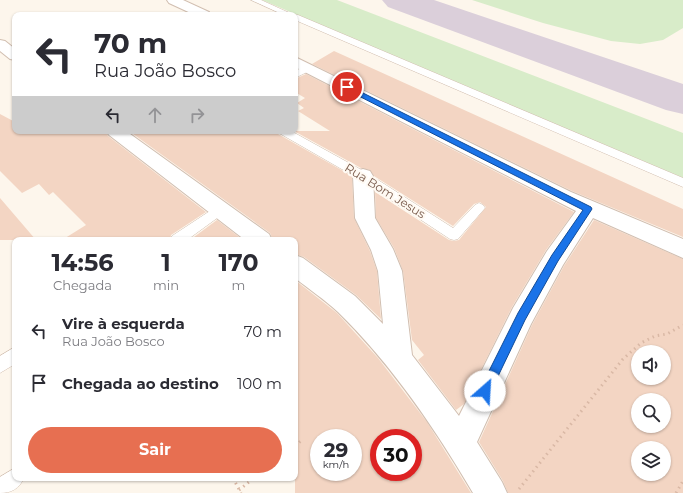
<!DOCTYPE html>
<html lang="pt">
<head>
<meta charset="utf-8">
<style>
	body { margin:0; font-family:Montserrat,sans-serif; background:#f7f7f7; color:#2b2b33; height:100vh; display:flex; flex-direction:column; font-size:15px; white-space:nowrap }
	* { box-sizing:border-box; margin:0 }
	p { font-size:13px; color:#7c7c81 }
	.icon { flex:none; width:22px; height:22px; fill:none; stroke:currentColor; stroke-width:2; stroke-linecap:round; stroke-linejoin:round }
	.map { position:relative; flex:1; overflow:hidden }
	.drawer { position:absolute; left:12px; top:237px; width:286px; height:244px; display:flex; flex-direction:column; background:#fff; border-radius:8px; box-shadow:0 1px 3px #0004 }
	.drawer>* { flex:none }
	.top-card { position:absolute; left:12px; top:12px; width:286px; height:122px; border-radius:8px; box-shadow:0 1px 3px #0004; background:#fff; color:#2b2b33; overflow:hidden }
	.fabs { position:absolute; left:631px; top:345px; display:grid; gap:8px }
	.fabs a { display:grid; place-items:center; width:40px; height:40px; border-radius:50%; background:#fff; box-shadow:0 1px 3px #0004; font-size:20px }
	.speed { position:absolute; left:310px; top:429px; display:flex; gap:8px; font-size:20px; font-weight:700; text-align:center }
	.speed>* { display:grid; place-content:center; width:52px; height:52px; border-radius:50%; background:#fff; box-shadow:0 1px 3px #0004; line-height:1 }
	.speed small { font-size:10px; font-weight:400 }
	.speed .limit { border:6px solid #d22; background:#fff; color:#111 }
	.pin { position:absolute; display:grid; place-items:center; width:34px; height:34px; color:#fff; margin:-17px; border:2px solid #fff; border-radius:50%; box-shadow:0 1px 4px #0007 }
	.me { position:absolute; width:44px; margin:-22px; rotate:26deg; stroke-linejoin:round; filter:drop-shadow(0 0 3px #0008) }
	.turn { display:flex; align-items:center; gap:14px; height:84px; padding:0 16px; font-size:18px }
	.turn .icon { width:52px; height:52px; stroke-width:2.5 }
	.turn b { display:block; font-size:28px; line-height:34px }
	.lanes { display:flex; align-items:center; height:38px; padding:0 16px; background:#0003; justify-content:center; gap:20px; direction:ltr }
	.lanes .off { opacity:.35 }
	.eta { display:flex; justify-content:space-evenly; align-items:center; height:68px; text-align:center }
	.eta b { font-size:24px; font-weight:700; line-height:28px }
	.primary-button { display:flex; gap:8px; margin-top:auto; padding:8px 16px }
	.primary-button a { flex:1; height:46px; border-radius:24px; background:#e76f51; color:#fff; font-size:16px; font-weight:700; line-height:46px; text-align:center }
	ul { padding:0; list-style:none }
	li { display:flex; align-items:center; gap:12px; height:52px; padding:0 16px }
	li div { flex:1 }
	li b { display:block; font-size:15px }
	li em { font-style:normal }
	.map>svg:first-child { display:block }
	.green { fill:#d8ecc9 }
	.lines { fill:none; stroke-linecap:round; stroke-linejoin:round }
	.taxiway { fill:#dbcfda; fill-rule:evenodd }
	.building { fill:#f3d5c3; fill-rule:evenodd }
	.lane-casing { stroke:#d1beb0; stroke-width:1 }
	.street-casing { stroke:#d1beb0; stroke-width:2 }
	.path { stroke:#d9b8a5; stroke-width:3; stroke-dasharray:1.5 4; stroke-linecap:butt }
	.lane { fill:#fff; fill-rule:evenodd }
	.street { fill:#fff; fill-rule:evenodd }
	.route { fill:#1a73e8; stroke:#114b97 }
	.labels { text-anchor:middle; stroke-width:4; stroke-linejoin:round; paint-order:stroke }
	.street-label { font-size:12px; fill:#7a5c4d; stroke:#fffaf3 }
</style>
</head>
<body>
<div class="map">
<svg width="683" height="493" viewBox="0 0 683 493">
	<rect width="100%" height="100%" fill="#fdf6ec"/>
	<!-- green -->
	<path class="green" d="M 262,0 L 337,0 L 683,133 L 683,178 Z
		M 472,0 L 683,0 L 683,28 L 663,40 L 640,44 L 611,41 L 543,23 Z"/>
	<g class="lines">
		<!-- taxiway -->
		<path class="taxiway" d="M 382,0 L 434,0 L 683,84 L 683,114 L 666,110 L 388,7 Z"/>
	</g>
	<!-- building -->
	<path class="building" d="M 334,51 L 683,209 L 683,237 L 572,191 L 312,64 Z
		M 306,74 L 574,212 L 546,250 L 512,307 L 464,404 L 456,410 L 418,360 L 424,355 L 412,340 L 403,271 L 394,248 L 376,218 L 375,192 L 449,240 L 454,241 L 459,240 L 486,207 L 480,202 L 474,204 L 453,226 L 374,176 L 370,170 L 361,168 L 294,131 L 330,131 L 298,111 L 304,108 L 297,103 L 305,98 L 295,92 L 295,79 Z
		M 0,114 L 15,122 L 15,131 L 105,131 L 108,136 L 206,212 L 171,235 L 170,240 L 62,240 L 86,225 L 53,192 L 49,195 L 39,184 L 22,193 L 0,171 Z
		M 129,131 L 277,131 L 278,134 L 352,176 L 354,218 L 370,251 L 377,271 L 381,319 L 356,295 L 304,257 L 295,254 L 295,240 L 273,240 L 270,233 Z
		M 0,198 L 36,240 L 0,240 Z
		M 217,220 L 243,240 L 190,240 Z
		M 594,220 L 683,259 L 683,493 L 508,493 L 503,481 L 479,442 L 532,325 L 564,266 ZM 638,352 L 664,352 L 664,378 L 638,378 ZM 638,400 L 664,400 L 664,426 L 638,426 ZM 638,448 L 664,448 L 664,474 L 638,474 Z
		M 295,280 L 337,313 L 378,358 L 427,422 L 471,493 L 295,493 ZM 319,438 L 353,438 L 353,472 L 319,472 ZM 379,438 L 413,438 L 413,472 L 379,472 Z"/>
	<g class="lines">
		<!-- lane casing -->
		<g class="lane-casing">
			<path id="lane" d="M 251,0 L 261,0 L 294,15 L 284,15 Z
				M 294,15 L 298,15 L 683,178 L 683,187 L 295,20 Z
				M 308,65 L 311,66 L 312,68 L 311,70 L 295,78 L 295,71 Z
				M 278,131 L 291,131 L 367,173 L 453,228 L 475,205 L 479,203 L 483,205 L 485,208 L 458,239 L 454,240 L 450,239 L 359,179 L 279,133 Z
				M 220,205 L 224,207 L 226,210 L 224,213 L 187,240 L 171,240 L 172,236 L 216,207 Z
				M 15,347 L 15,364 L 0,373 L 0,356 Z
				M 15,468 L 15,478 L 24,478 C 19,489 11,493 0,493 L 0,477 Z"/>
		</g>
		<!-- street casing -->
		<g class="street-casing">
			<path id="street" d="M 167,0 L 183,0 L 209,12 L 211,15 L 195,15 L 169,3 Z
				M 0,40 L 5,41 L 15,49 L 15,60 L 10,59 L 0,51 Z
				M 295,57 L 571,192 L 683,239 L 683,258 L 593,218 L 563,265 L 531,324 L 477,442 L 502,482 L 507,493 L 473,493 C 435,428 392,365 338,312 C 325,300 309,289 295,278 L 295,255 L 303,258 L 355,296 L 383,324 L 378,271 L 371,250 L 355,218 L 353,176 L 356,171 L 363,169 L 370,171 L 373,176 L 375,218 L 393,249 L 402,271 L 412,355 L 459,416 L 513,308 L 547,251 L 576,211 L 295,67 Z
				M 106,131 L 126,131 L 269,234 L 272,240 L 245,240 L 109,135 Z"/>
		</g>
		<!-- path -->
		<path class="path" d="M 295,446 L 302,440
			M 233,478 L 241,493
			M 519,489 L 623,359 L 641,343 L 655,336 L 667,334 L 683,325
			M 239,490 L 254,478
			M 676,493 L 683,481"/>
		<!-- lane -->
		<use href="#lane" class="lane"/>
		<!-- street -->
		<use href="#street" class="street"/>
	</g>
	<!-- route -->
	<path class="route" d="M 345,86 L 349,86 L 591,207 L 592,209 L 558,261 L 525,320 L 489,395 L 485,397 L 481,395 L 479,391 L 518,313 L 552,255 L 583,210 L 345,89 Z"/>
	<g class="labels">
		<!-- street labels -->
		<g class="street-label">
			<text transform="translate(385 191) rotate(32)" y="4">Rua Bom Jesus</text>
		</g>
	</g>
</svg>
<div class="fabs">
<a><svg class="icon" aria-label="sound" viewBox="0 0 24 24"><path d="M4 9h4l5-4v14l-5-4H4zM17 9q2 3 0 6"/></svg></a>
<a><svg class="icon" aria-label="search" viewBox="0 0 24 24"><circle cx="10" cy="10" r="6"/><path d="M15 15l6 6"/></svg></a>
<a><svg class="icon" aria-label="layers" viewBox="0 0 24 24"><path d="M12 4l9 5-9 5-9-5zM3 14l9 5 9-5"/></svg></a>
</div>
<div class="speed"><div>29<small>km/h</small></div><div class="limit">30</div></div>
<div class="pin" style="left:347px;top:87px;background:#d93025"><svg class="icon" aria-label="arrive" viewBox="0 0 24 24"><path d="M6 21V4h12l-3 4 3 4H6"/></svg></div>
<svg class="me" style="left:485px;top:391px" viewBox="-20 -20 40 40"><circle r="19" fill="#fff"/><path d="M0-13L10 11 0 6-10 11z" fill="#1a73e8"/></svg>
<div class="top-card">
<div class="turn"><svg class="icon" aria-label="left" viewBox="0 0 24 24"><path d="M17 20v-9H6M10 6l-5 5 5 5"/></svg><div><b>70 m</b>Rua João Bosco</div></div>
<div class="lanes"><svg class="icon" aria-label="left" viewBox="0 0 24 24"><path d="M17 20v-9H6M10 6l-5 5 5 5"/></svg><svg class="icon off" aria-label="ahead" viewBox="0 0 24 24"><path d="M12 20V5M6 11l6-6 6 6"/></svg><svg class="icon off" aria-label="right" viewBox="0 0 24 24"><path d="M7 20v-9h11M14 6l5 5-5 5"/></svg></div>
</div>
<section class="drawer">
<div class="eta">
<div><b>14:56</b><p>Chegada</p></div>
<div><b>1</b><p>min</p></div>
<div><b>170</b><p>m</p></div>
</div>
<ul>
<li><svg class="icon" aria-label="left" viewBox="0 0 24 24"><path d="M17 20v-9H6M10 6l-5 5 5 5"/></svg><div><b>Vire à esquerda</b><p>Rua João Bosco</p></div><em>70 m</em></li>
<li><svg class="icon" aria-label="arrive" viewBox="0 0 24 24"><path d="M6 21V4h12l-3 4 3 4H6"/></svg><div><b>Chegada ao destino</b></div><em>100 m</em></li>
</ul>
<div class="primary-button"><a>Sair</a></div>
</section>
</div>
</body>
</html>
